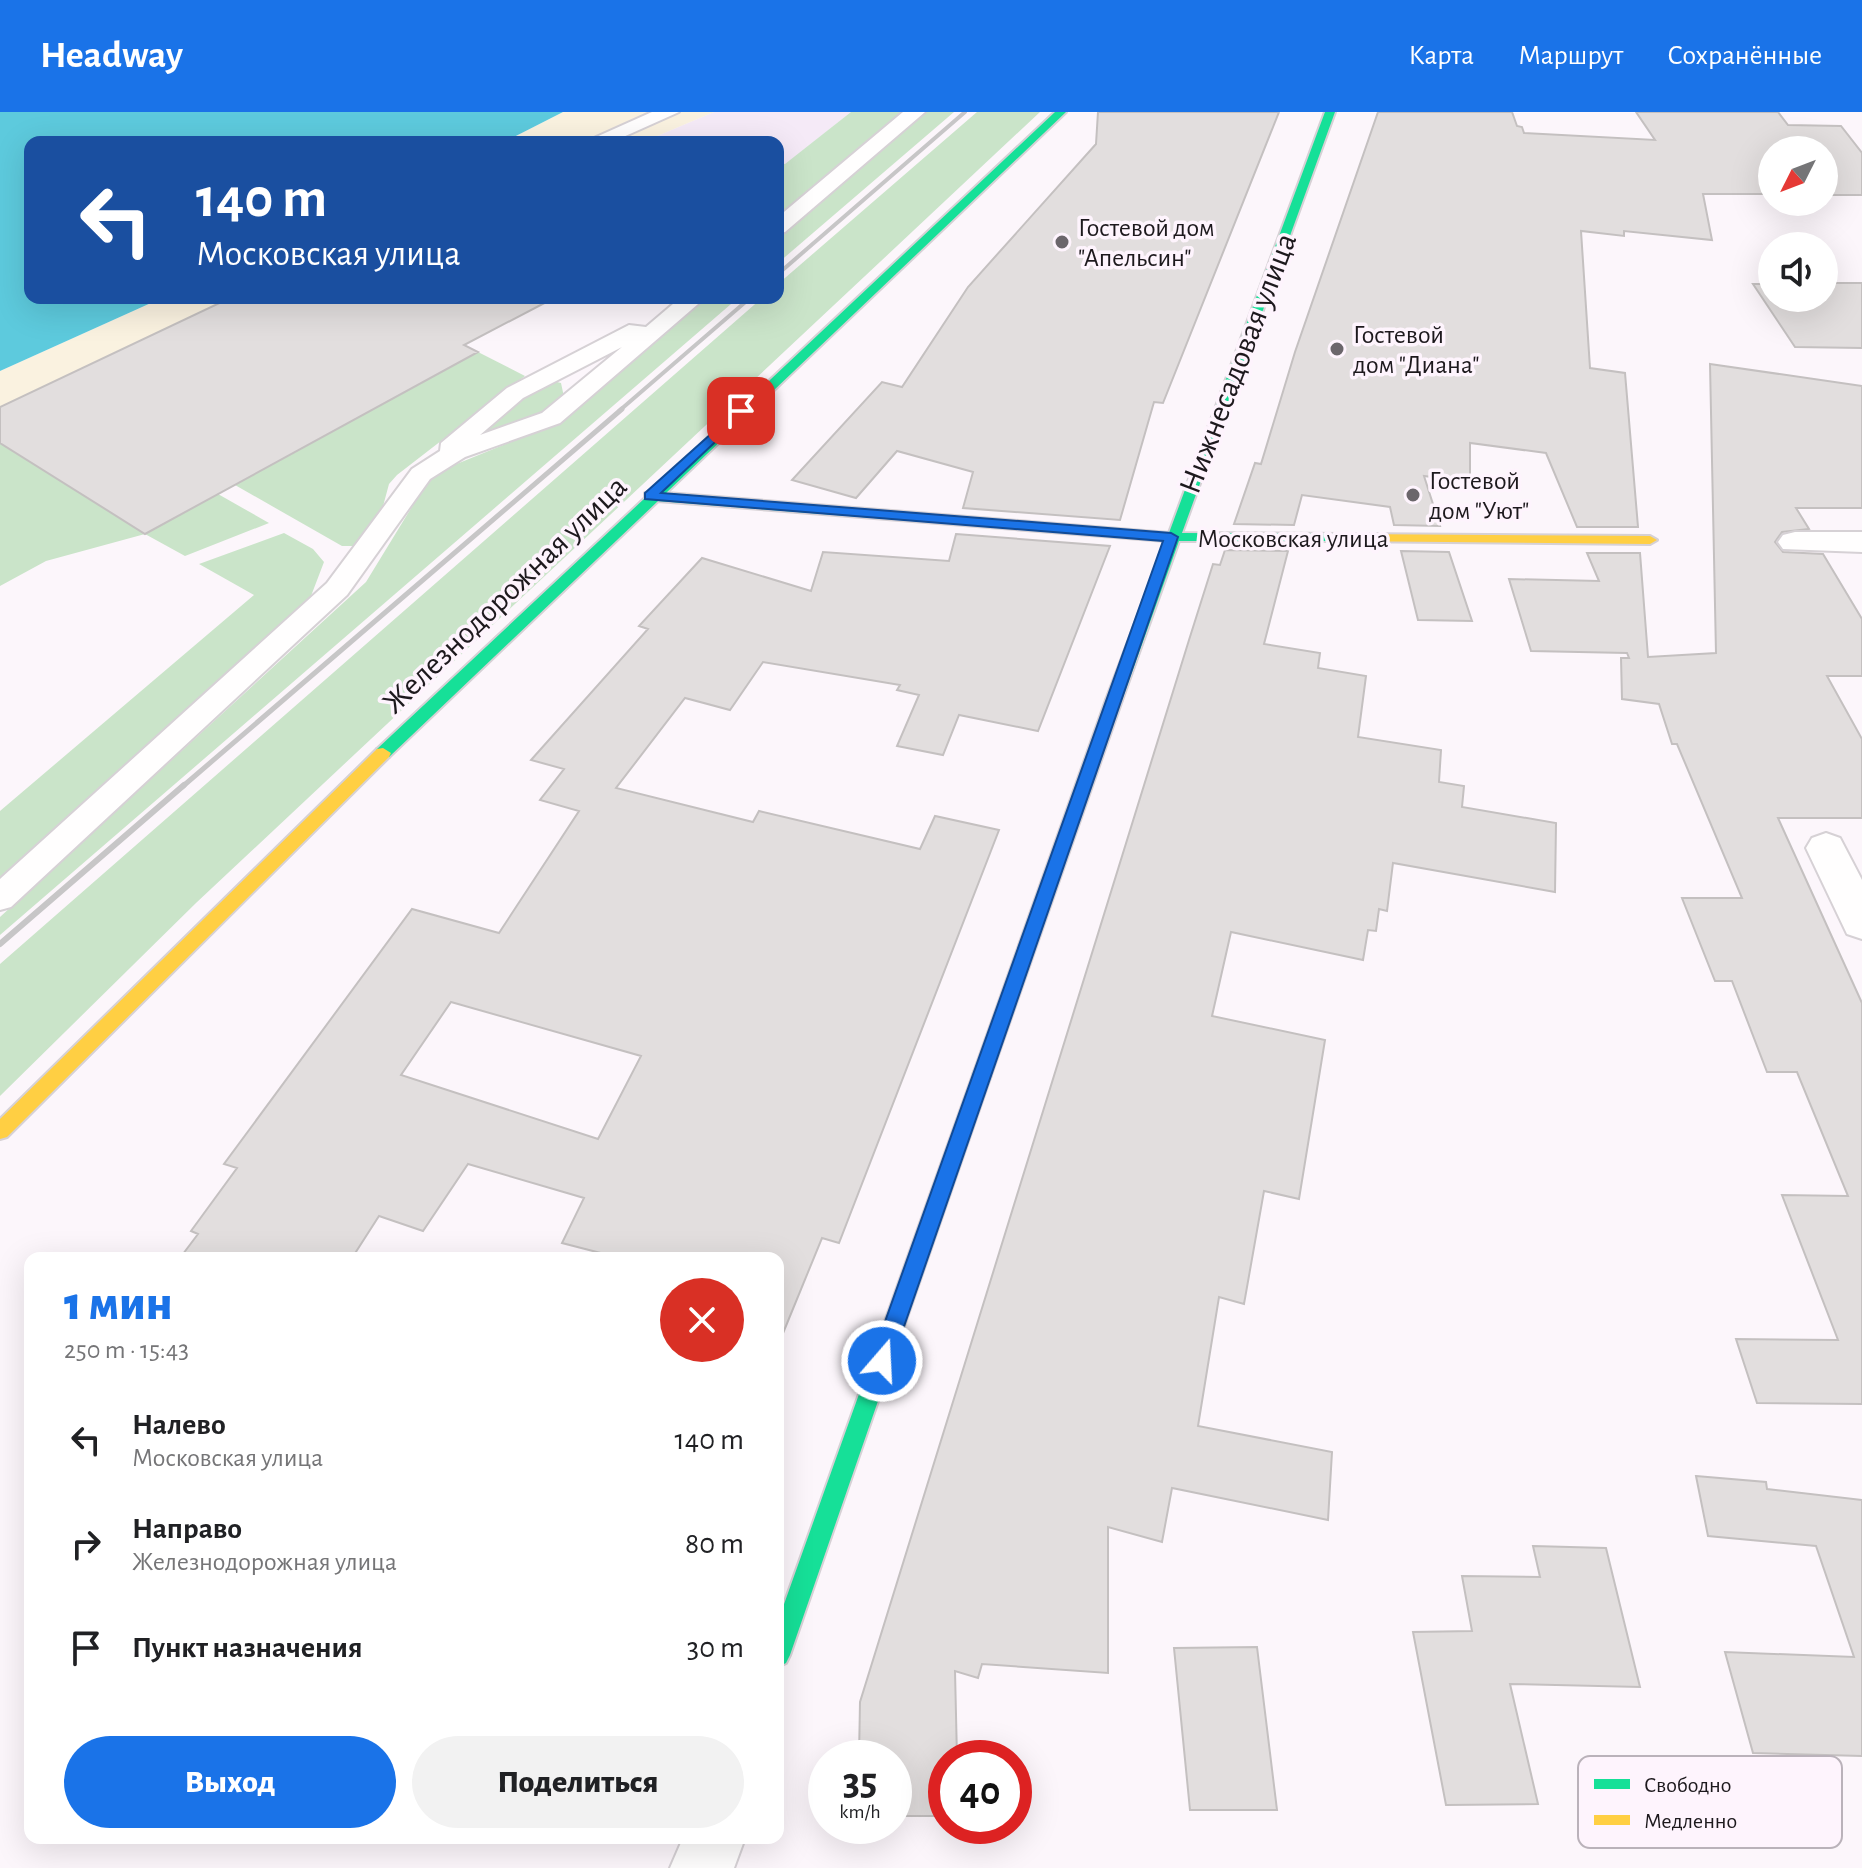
<!DOCTYPE html>
<html lang="ru">
<head>
<meta charset="utf-8">
<style>
	body { margin:0; font-family:"Alegreya Sans",sans-serif; background:#f2f2f2; color:#202124; height:100vh; display:flex; flex-direction:column; font-size:30px; white-space:nowrap }
	* { box-sizing:border-box; margin:0 }
	p { font-size:26px; color:#757577 }
	.icon { flex:none; width:44px; height:44px; fill:none; stroke:currentColor; stroke-width:2; stroke-linecap:round; stroke-linejoin:round }
	.map { position:relative; flex:1; overflow:hidden }
	.sheet { position:absolute; left:24px; top:1140px; width:760px; height:592px; display:flex; flex-direction:column; background:#fff; border-radius:16px; box-shadow:0 8px 32px #0002 }
	.sheet>* { flex:none }
	.hud { position:absolute; left:24px; top:24px; width:760px; height:168px; border-radius:16px; box-shadow:0 8px 32px #0002; background:#1a4fa0; color:#fff; overflow:hidden }
	.needle { width:52px; rotate:228deg }
	.controls { position:absolute; left:1758px; top:24px; display:grid; gap:16px }
	.controls a { display:grid; place-items:center; width:80px; height:80px; border-radius:50%; background:#fff; box-shadow:0 8px 32px #0002; font-size:40px }
	.speed { position:absolute; left:808px; top:1628px; display:flex; gap:16px; font-size:40px; font-weight:700; text-align:center }
	.speed>* { display:grid; place-content:center; width:104px; height:104px; border-radius:50%; background:#fff; box-shadow:0 8px 32px #0002; line-height:1 }
	.speed small { font-size:20px; font-weight:400 }
	.speed .limit { border:12px solid #d22; background:#fff; color:#111 }
	.pin { position:absolute; display:grid; place-items:center; width:68px; height:68px; color:#fff; margin:-34px; border-radius:16px; box-shadow:0 4px 12px #0006 }
	.me { position:absolute; width:88px; margin:-44px; rotate:19deg; stroke-linejoin:round; filter:drop-shadow(0 0 6px #0008) }
	.turn { display:flex; align-items:center; gap:28px; height:168px; padding:0 40px; font-size:36px }
	.turn .icon { width:104px; height:104px; stroke-width:2.5 }
	.turn b { display:block; font-size:56px; line-height:68px }
	.round { display:grid; place-items:center; flex:none; width:84px; height:84px; border-radius:42px; background:#f2f2f2 }
	.head { display:flex; align-items:center; justify-content:space-between; height:136px; padding:0 40px }
	h1 { font-size:48px; font-weight:800; line-height:60px; color:#1a73e8 }
	.primary-button { display:flex; gap:16px; margin-top:auto; padding:16px 40px }
	.primary-button a { flex:1; height:92px; border-radius:48px; background:#1a73e8; color:#fff; font-size:32px; font-weight:800; line-height:92px; text-align:center }
	.primary-button a+a { background:#f2f2f2; color:#202124 }
	ul { padding:0; list-style:none }
	li { display:flex; align-items:center; gap:24px; height:104px; padding:0 40px }
	li div { flex:1 }
	li b { display:block; font-size:30px }
	li em { font-style:normal }
	header { display:flex; align-items:center; gap:48px; box-sizing:border-box; height:112px; padding:0 40px; background:#1a73e8; color:#fff }
	header strong { font-size:38px }
	nav { display:flex; gap:44px; margin-inline-start:auto; font-size:28px }
	.map>svg:first-child { display:block }
	.commercial { fill:#f5eaf7 }
	.green { fill:#cae4c9 }
	.sand { fill:#faf2e0 }
	.water { fill:#5dcadd }
	.building { fill:#e2dede; stroke:#c4c0c0; stroke-width:2; fill-rule:evenodd }
	.lines { fill:none; stroke-linecap:round; stroke-linejoin:round }
	.lane-casing { stroke:#d6d1d5; stroke-width:4 }
	.street-casing { stroke:#d6d1d5; stroke-width:4 }
	.fast-casing { stroke:#d6d1d5; stroke-width:4 }
	.slow-casing { stroke:#d6d1d5; stroke-width:4 }
	.lane { fill:#fffefe; fill-rule:evenodd }
	.street { fill:#fffefe; fill-rule:evenodd }
	.fast { fill:#16e098; fill-rule:evenodd }
	.slow { fill:#ffcf43; fill-rule:evenodd }
	.rail-far2 { stroke:#c7c6c7; stroke-width:4 }
	.rail-far1 { stroke:#c7c6c7; stroke-width:5 }
	.rail { stroke:#c7c6c7; stroke-width:6 }
	.route { fill:#1a73e8; stroke:#114b97; stroke-width:2 }
	.poi-dot { fill:#6b666b; stroke:#fef4fd; stroke-width:3 }
	.labels { text-anchor:middle; stroke-width:7; stroke-linejoin:round; paint-order:stroke }
	.far-poi-label { font-size:26px; fill:#1d191d; stroke:#fef4fd; text-anchor:start }
	.far-street-label { font-size:26px; fill:#1d191d; stroke:#fef4fd }
	.street-label { font-size:32px; fill:#1d191d; stroke:#fef4fd }
	.key { fill:#fef4fd; stroke:#bab2ba; stroke-width:2 }
	.key-label { font-size:22px; fill:#1d191d }
</style>
</head>
<body>
<header>
<strong>Headway</strong>
<nav><a>Карта</a><a>Маршрут</a><a>Сохранённые</a></nav>
</header>
<div class="map">
<svg width="1862" height="1756" viewBox="0 0 1862 1756">
	<rect width="100%" height="100%" fill="#fcf6fb"/>
	<!-- commercial -->
	<path class="commercial" d="M 714,0 L 851,0 L 785,53 L 778,51 L 778,30 L 643,30 Z"/>
	<!-- green -->
	<path class="green" d="M 851,0 L 902,0 L 778,107 L 778,51 L 785,52 Z
		M 924,0 L 954,0 L 778,151 L 778,124 Z
		M 977,0 L 1040,0 L 196,791 L 0,984 L 0,852 L 762,186 L 778,186 L 778,172 Z
		M 704,186 L 738,186 L 0,823 L 0,805 L 366,470 L 432,362 L 545,316 Z
		M 478,240 L 525,264 L 397,363 L 389,372 L 382,398 L 353,434 L 342,434 L 235,373 Z
		M 553,269 L 561,271 L 564,285 L 547,303 L 481,326 L 478,321 L 520,286 Z
		M 0,331 L 145,422 L 218,382 L 269,411 L 185,444 L 145,422 L 46,449 L 0,474 Z
		M 284,421 L 313,437 L 324,450 L 311,484 L 0,765 L 0,699 L 254,483 L 199,452 Z"/>
	<!-- sand -->
	<path class="sand" d="M 563,0 L 714,0 L 643,30 L 504,30 Z
		M 162,186 L 230,186 L 0,295 L 0,259 Z"/>
	<!-- water -->
	<path class="water" d="M 0,0 L 563,0 L 504,30 L 30,30 L 30,186 L 162,186 L 0,259 Z"/>
	<!-- building -->
	<path class="building" d="M 1098,0 L 1279,0 L 1163,291 L 1154,290 L 1120,408 L 963,396 L 973,360 L 897,339 L 856,386 L 792,368 L 882,270 L 902,275 L 968,175 L 1096,32 Z
		M 1378,0 L 1512,0 L 1517,14 L 1522,15 L 1524,21 L 1655,28 L 1636,0 L 1778,0 L 1788,13 L 1841,14 L 1862,41 L 1862,83 L 1824,83 L 1824,38 L 1772,38 L 1772,82 L 1703,82 L 1712,128 L 1624,119 L 1624,124 L 1581,119 L 1590,256 L 1625,261 L 1638,415 L 1577,415 L 1546,341 L 1470,331 L 1470,370 L 1424,364 L 1440,414 L 1394,413 L 1390,395 L 1302,383 L 1294,413 L 1234,412 L 1255,351 L 1261,352 L 1295,240 Z
		M 1824,171 L 1862,171 L 1862,236 L 1795,235 L 1753,172 L 1772,172 L 1772,186 L 1824,186 Z
		M 230,186 L 554,186 L 464,233 L 478,240 L 145,422 L 0,331 L 0,295 Z
		M 1710,252 L 1862,274 L 1862,396 L 1796,396 L 1809,417 L 1782,420 L 1775,430 L 1783,440 L 1823,442 L 1862,507 L 1862,564 L 1827,564 L 1862,627 L 1862,706 L 1778,706 L 1862,891 L 1862,1292 L 1757,1291 L 1736,1227 L 1838,1228 L 1782,1083 L 1848,1084 L 1797,960 L 1767,960 L 1732,869 L 1715,869 L 1682,786 L 1742,786 L 1677,632 L 1672,632 L 1659,592 L 1622,587 L 1621,546 L 1629,546 L 1627,541 L 1531,539 L 1509,467 L 1599,469 L 1587,441 L 1640,441 L 1648,545 L 1716,541 Z
		M 956,422 L 1110,434 L 1038,619 L 959,603 L 943,643 L 897,634 L 919,583 L 897,578 L 900,573 L 763,550 L 730,598 L 685,586 L 616,676 L 753,710 L 759,699 L 920,737 L 935,704 L 999,718 L 839,1131 L 822,1126 L 779,1231 L 778,1146 L 620,1146 L 562,1131 L 584,1086 L 468,1052 L 423,1119 L 379,1104 L 352,1146 L 180,1146 L 198,1122 L 191,1119 L 237,1056 L 224,1052 L 412,797 L 499,821 L 579,699 L 540,688 L 564,657 L 531,648 L 648,517 L 639,514 L 702,446 L 811,479 L 823,440 L 949,449 ZM 451,890 L 641,944 L 598,1027 L 401,963 Z
		M 1225,438 L 1288,439 L 1264,532 L 1320,541 L 1318,556 L 1366,564 L 1358,625 L 1441,638 L 1439,670 L 1464,674 L 1462,695 L 1556,711 L 1555,780 L 1393,751 L 1387,799 L 1379,797 L 1376,819 L 1368,818 L 1363,848 L 1231,820 L 1212,904 L 1325,928 L 1299,1087 L 1264,1079 L 1244,1192 L 1219,1185 L 1198,1314 L 1332,1340 L 1328,1408 L 1172,1376 L 1162,1430 L 1108,1415 L 1108,1561 L 982,1552 L 978,1566 L 955,1559 L 957,1646 L 946,1646 L 946,1704 L 894,1704 L 894,1646 L 859,1646 L 860,1590 L 1189,528 L 1213,452 L 1220,453 Z
		M 1401,439 L 1449,440 L 1472,509 L 1418,508 Z
		M 1696,1364 L 1766,1370 L 1767,1377 L 1862,1388 L 1862,1644 L 1753,1641 L 1725,1540 L 1854,1545 L 1816,1434 L 1708,1424 Z
		M 1533,1434 L 1606,1436 L 1640,1575 L 1510,1572 L 1538,1692 L 1446,1693 L 1413,1520 L 1472,1519 L 1462,1464 L 1540,1465 Z
		M 1257,1535 L 1277,1698 L 1190,1698 L 1174,1536 Z"/>
	<g class="lines">
		<!-- lane casing -->
		<g class="lane-casing">
			<path id="lane" d="M 652,0 L 679,0 L 612,30 L 585,30 Z
				M 903,0 L 925,0 L 785,120 L 778,122 L 778,105 Z
				M 680,186 L 705,186 L 560,311 L 465,345 L 430,367 L 347,483 L 11,795 L 0,798 L 0,767 L 327,471 L 412,357 L 440,339 L 441,331 L 507,276 L 629,213 L 646,215 ZM 622,235 L 542,301 L 480,323 L 523,286 Z"/>
		</g>
		<!-- street casing -->
		<g class="street-casing">
			<path id="street" d="M 1795,420 L 1862,420 L 1862,440 L 1783,437 L 1778,430 L 1783,423 Z
				M 1826,721 L 1840,726 L 1862,768 L 1862,827 L 1847,822 L 1806,736 L 1812,726 Z
				M 683,1726 L 745,1726 L 734,1756 L 670,1756 Z"/>
		</g>
		<!-- fast casing -->
		<g class="fast-casing">
			<path id="fast" d="M 1055,0 L 1066,0 L 666,381 L 1169,421 L 1325,0 L 1335,0 L 1182,421 L 1344,422 L 1349,423 L 1349,429 L 1179,429 L 1122,588 L 1114,593 L 1106,588 L 1166,429 L 658,389 L 389,645 L 377,645 L 375,641 L 377,637 L 645,386 L 645,381 L 651,380 Z
				M 982,955 L 989,958 L 991,963 L 790,1543 L 786,1551 L 778,1555 L 778,1509 L 973,963 L 975,958 Z"/>
		</g>
		<!-- slow casing -->
		<g class="slow-casing">
			<path id="slow" d="M 1344,422 L 1650,424 L 1657,428 L 1650,432 L 1339,429 L 1339,423 Z
				M 1114,583 L 1122,588 L 991,963 L 989,968 L 975,968 L 973,963 L 1106,588 Z
				M 383,636 L 391,641 L 389,645 L 7,1025 L 0,1027 L 0,1007 L 377,637 Z"/>
		</g>
		<!-- lane -->
		<use href="#lane" class="lane"/>
		<!-- street -->
		<use href="#street" class="street"/>
		<!-- fast -->
		<use href="#fast" class="fast"/>
		<!-- slow -->
		<use href="#slow" class="slow"/>
		<!-- rail-far2 -->
		<path class="rail-far2" d="M 778,162 L 965,0
			M 619,299 L 750,186"/>
		<!-- rail-far1 -->
		<path class="rail-far1" d="M 182,675 L 622,297"/>
		<!-- rail -->
		<path class="rail" d="M 0,832 L 184,673"/>
	</g>
	<!-- route -->
	<path class="route" d="M 741,295 L 748,299 L 746,301 L 661,381 L 1171,421 L 1178,425 L 892,1249 L 889,1256 L 882,1259 L 874,1256 L 871,1249 L 1163,429 L 645,387 L 645,381 Z"/>
	<!-- markers -->
	<g class="poi-dot">
		<circle cx="1062" cy="130" r="8"/>
		<circle cx="1337" cy="237" r="8"/>
		<circle cx="1413" cy="383" r="8"/>
	</g>
	<g class="labels">
		<!-- far-poi labels -->
		<g class="far-poi-label">
			<text x="1078" y="124">Гостевой дом<tspan x="1078" dy="30">"Апельсин"</tspan></text>
			<text x="1353" y="231">Гостевой<tspan x="1353" dy="30">дом "Диана"</tspan></text>
			<text x="1429" y="377">Гостевой<tspan x="1429" dy="30">дом "Уют"</tspan></text>
		</g>
		<!-- far-street labels -->
		<g class="far-street-label">
			<text x="1293" y="435">Московская улица</text>
		</g>
		<!-- street labels -->
		<g class="street-label">
			<text transform="translate(1237 251) rotate(-69)" y="11">Нижнесадовая улица</text>
			<text transform="translate(504 482) rotate(-44)" y="11">Железнодорожная улица</text>
		</g>
	</g>
	<!-- legend -->
	<rect x="1578" y="1644" width="264" height="92" rx="12" class="key"/>
	<rect x="1594" y="1667" width="36" height="10" fill="#16e098"/>
	<rect x="1594" y="1703" width="36" height="10" fill="#ffcf43"/>
	<g class="key-label">
		<text x="1644" y="1680">Свободно</text>
		<text x="1644" y="1716">Медленно</text>
	</g>
</svg>
<div class="controls">
<a><svg class="needle" viewBox="-14 -14 28 28"><path d="M0-13l5 13h-10z" fill="#e53935"/><path d="M0 13l5-13h-10z" fill="#757577"/></svg></a>
<a><svg class="icon" aria-label="sound" viewBox="0 0 24 24"><path d="M4 9h4l5-4v14l-5-4H4zM17 9q2 3 0 6"/></svg></a>
</div>
<div class="speed"><div>35<small>km/h</small></div><div class="limit">40</div></div>
<div class="pin" style="left:741px;top:299px;background:#d93025"><svg class="icon" aria-label="arrive" viewBox="0 0 24 24"><path d="M6 21V4h12l-3 4 3 4H6"/></svg></div>
<svg class="me" style="left:882px;top:1249px" viewBox="-20 -20 40 40"><circle r="17" fill="#1a73e8" stroke="#fff" stroke-width="3"/><path d="M0-11L8 9 0 5-8 9z" fill="#fff"/></svg>
<div class="hud">
<div class="turn"><svg class="icon" aria-label="left" viewBox="0 0 24 24"><path d="M17 20v-9H6M10 6l-5 5 5 5"/></svg><div><b>140 m</b>Московская улица</div></div>
</div>
<section class="sheet">
<div class="head"><div><h1>1 мин</h1><p>250 m · 15:43</p></div><a class="round" style="background:#d93025;color:#fff"><svg class="icon" aria-label="close" viewBox="0 0 24 24"><path d="M6 6l12 12M18 6L6 18"/></svg></a></div>
<ul>
<li><svg class="icon" aria-label="left" viewBox="0 0 24 24"><path d="M17 20v-9H6M10 6l-5 5 5 5"/></svg><div><b>Налево</b><p>Московская улица</p></div><em>140 m</em></li>
<li><svg class="icon" aria-label="right" viewBox="0 0 24 24"><path d="M7 20v-9h11M14 6l5 5-5 5"/></svg><div><b>Направо</b><p>Железнодорожная улица</p></div><em>80 m</em></li>
<li><svg class="icon" aria-label="arrive" viewBox="0 0 24 24"><path d="M6 21V4h12l-3 4 3 4H6"/></svg><div><b>Пункт назначения</b></div><em>30 m</em></li>
</ul>
<div class="primary-button"><a>Выход</a><a>Поделиться</a></div>
</section>
</div>
</body>
</html>
